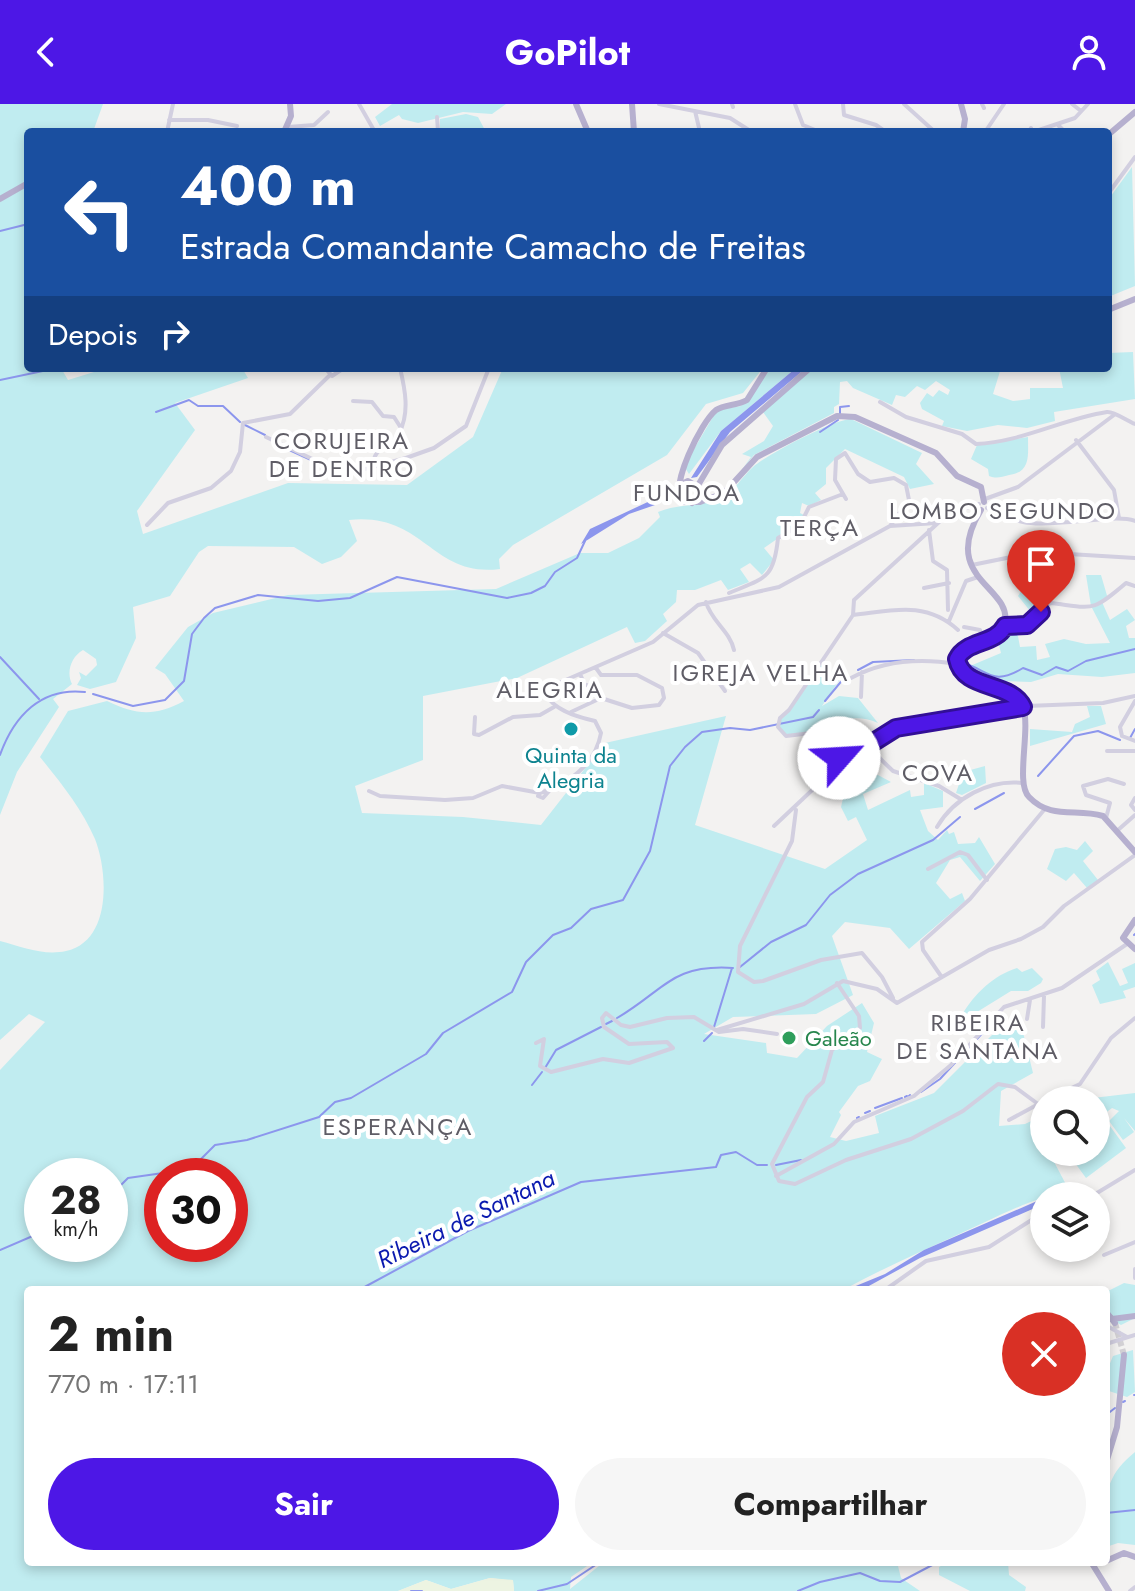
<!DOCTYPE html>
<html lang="pt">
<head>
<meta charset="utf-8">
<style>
	body { margin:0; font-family:Jost,sans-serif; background:#f6f6f6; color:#222; height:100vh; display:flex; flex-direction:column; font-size:30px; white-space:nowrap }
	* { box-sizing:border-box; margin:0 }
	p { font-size:26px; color:#767676 }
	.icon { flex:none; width:44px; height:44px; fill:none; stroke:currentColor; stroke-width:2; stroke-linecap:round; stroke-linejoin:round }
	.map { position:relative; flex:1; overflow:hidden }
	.drawer { position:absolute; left:24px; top:1182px; width:1086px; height:280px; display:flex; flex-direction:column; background:#fff; border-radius:8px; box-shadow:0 4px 12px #0003 }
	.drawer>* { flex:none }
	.banner { position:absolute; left:24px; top:24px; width:1088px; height:244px; border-radius:8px; box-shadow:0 4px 12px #0003; background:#1a4fa0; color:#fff; overflow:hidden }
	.buttons { position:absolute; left:1030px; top:982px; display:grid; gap:16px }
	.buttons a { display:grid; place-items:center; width:80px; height:80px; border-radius:50%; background:#fff; box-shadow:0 4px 12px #0003; font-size:40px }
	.speed { position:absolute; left:24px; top:1054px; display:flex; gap:16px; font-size:40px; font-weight:700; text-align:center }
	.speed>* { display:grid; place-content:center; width:104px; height:104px; border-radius:50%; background:#fff; box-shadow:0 4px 12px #0003; line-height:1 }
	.speed small { font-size:20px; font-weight:400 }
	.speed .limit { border:12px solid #d22; background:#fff; color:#111 }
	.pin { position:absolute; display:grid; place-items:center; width:68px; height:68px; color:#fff; margin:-82px -34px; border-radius:50% 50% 50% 0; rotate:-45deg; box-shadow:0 0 8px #0007 }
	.pin .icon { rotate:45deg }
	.me { position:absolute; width:88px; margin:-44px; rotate:64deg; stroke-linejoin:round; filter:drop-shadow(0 0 6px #0008) }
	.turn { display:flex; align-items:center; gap:28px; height:168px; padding:0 24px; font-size:36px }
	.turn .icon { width:104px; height:104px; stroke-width:2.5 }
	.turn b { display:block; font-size:56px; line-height:68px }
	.then { display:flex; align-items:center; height:76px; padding:0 24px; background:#0003; gap:16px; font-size:30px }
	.round { display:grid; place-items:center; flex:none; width:84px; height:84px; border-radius:42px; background:#f6f6f6 }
	.head { display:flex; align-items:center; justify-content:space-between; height:136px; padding:0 24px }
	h1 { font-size:48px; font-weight:700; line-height:60px }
	.action { display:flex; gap:16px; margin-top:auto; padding:16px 24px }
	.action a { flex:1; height:92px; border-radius:48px; background:#4d17e6; color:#fff; font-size:32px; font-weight:700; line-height:92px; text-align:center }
	.action a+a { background:#f6f6f6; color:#222 }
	header { display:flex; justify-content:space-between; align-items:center; height:104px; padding:0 24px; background:#4d17e6; color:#fff; font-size:36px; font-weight:700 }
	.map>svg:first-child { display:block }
	.green { fill:#c0ecf0; fill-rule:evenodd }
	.sand { fill:#edf4e2 }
	.water { fill:#8c96ed }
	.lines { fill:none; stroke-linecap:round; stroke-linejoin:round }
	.stream { stroke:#8c96ed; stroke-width:2 }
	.major-tunnel { stroke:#d2d0d4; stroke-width:6; stroke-dasharray:6 3; stroke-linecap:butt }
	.minor { stroke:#d2cfe0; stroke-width:4 }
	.major { stroke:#b6b0cf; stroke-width:6 }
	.route-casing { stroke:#320f96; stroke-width:20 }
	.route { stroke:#4d17e6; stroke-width:14 }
	.culture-dot { fill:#0f9aa8; stroke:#fff; stroke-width:3 }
	.leisure-dot { fill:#2e9e5b; stroke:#fff; stroke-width:3 }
	.labels { text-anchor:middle; stroke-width:8; stroke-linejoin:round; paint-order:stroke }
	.culture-label { font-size:22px; fill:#0d838f; stroke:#fff }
	.leisure-label { font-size:22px; fill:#27864d; stroke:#fff; text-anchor:start }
	.neighbourhood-label { font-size:24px; letter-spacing:2px; fill:#5f5d66; stroke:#fff }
	.water-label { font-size:24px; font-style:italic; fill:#0b1aaf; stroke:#fff }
</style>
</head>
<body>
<header><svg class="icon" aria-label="back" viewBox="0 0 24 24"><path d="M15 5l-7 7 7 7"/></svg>GoPilot<svg class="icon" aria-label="person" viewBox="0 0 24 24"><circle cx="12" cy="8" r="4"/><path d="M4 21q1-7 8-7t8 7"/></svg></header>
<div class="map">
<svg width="1135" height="1487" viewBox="0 0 1135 1487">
	<rect width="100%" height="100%" fill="#f3f2f1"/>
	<!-- green -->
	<path class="green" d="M 0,0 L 103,0 L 94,25 L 97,28 L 28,28 L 28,264 L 61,264 L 68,276 L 107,264 L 242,264 L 248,274 L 175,299 L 195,326 L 137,407 L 143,430 L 288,379 L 407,381 L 473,333 L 503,264 L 763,264 L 743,289 L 706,300 L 667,351 L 513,441 L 499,455 L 500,465 C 431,474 425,408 349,416 L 357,437 L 341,453 L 322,460 L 294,443 L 208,442 L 199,448 L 170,492 L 133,503 L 136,534 L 116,578 L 90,585 L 77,581 L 81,574 L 79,568 L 86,572 L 97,561 L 96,555 L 83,546 C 71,553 66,568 72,580 L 53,595 L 59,603 L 17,668 L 0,711 Z
		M 392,0 L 506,0 L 492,10 L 463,8 L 418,19 L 402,15 L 399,11 L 380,22 L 375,13 Z
		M 466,10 L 478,13 L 486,28 L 422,28 L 440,24 L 440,15 Z
		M 1132,63 L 1135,182 L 1108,193 L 1108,120 L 1111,117 L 1108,96 Z
		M 1133,248 L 1135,295 L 1054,308 L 1055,317 L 1027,324 L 998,321 L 967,327 L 942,322 L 944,317 L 922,305 L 920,299 L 927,289 L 933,293 L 939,286 L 948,291 L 950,286 L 936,277 L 925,286 L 917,282 L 905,293 L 896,291 L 892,301 L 853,284 L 847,277 L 840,278 L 839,300 L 834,303 L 834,309 L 754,351 L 741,367 L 751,353 L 742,350 L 764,337 L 773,322 L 763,308 L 813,264 L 817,267 L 822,264 L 1001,264 L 993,290 L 1013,297 L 1030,295 L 1030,284 L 1063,284 L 1059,264 L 1108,264 L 1108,249 Z
		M 770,264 L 796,264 L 721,327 L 689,370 L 684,362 L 717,306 L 741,302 Z
		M 851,315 L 922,349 L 916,360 L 934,380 L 910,385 L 904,373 L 845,345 L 826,364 L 826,380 L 815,389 L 821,396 L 809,402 L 802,399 L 800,409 L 804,411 L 800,419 L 764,444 L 774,456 L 762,471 L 750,459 L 740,465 L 749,478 L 728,486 L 721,476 L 695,486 L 677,486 L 676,498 L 663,510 L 667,517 L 645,537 L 635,539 L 627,523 L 517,574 L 423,592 L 423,656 L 355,682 L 362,709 L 463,713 L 541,721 L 605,639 L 726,612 L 695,721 L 825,765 L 867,736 L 856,713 L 848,717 L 841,703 L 848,674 L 878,671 L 891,678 L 863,690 L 868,706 L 910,686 L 911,693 L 924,691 L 924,679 L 943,687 L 943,703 L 920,706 L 928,727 L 938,736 L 947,726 L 949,730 L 954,728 L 958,740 L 975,739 L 979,733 L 995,760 L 980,777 L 960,753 L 950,756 L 936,779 L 950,795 L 962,789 L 965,797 L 909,845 L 890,824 L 845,818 L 832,832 L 853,891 L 816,910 L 733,913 L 704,930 L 766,939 L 767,949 L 797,954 L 827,922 L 862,899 L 874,919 L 867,948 L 882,955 L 870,977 L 858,982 L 839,1008 L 841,1011 L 830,1033 L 846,1037 L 879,1029 L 875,1012 L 934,989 L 997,926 L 1020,916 L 1033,969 L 1001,987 L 999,1022 L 1025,1020 L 1044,1011 L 1044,1048 L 1058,1048 L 1052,1054 L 1070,1088 C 1037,1093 1013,1105 983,1119 C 936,1141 889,1161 843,1186 L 28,1186 L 28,1458 L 593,1458 L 571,1473 L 570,1485 L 604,1458 L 897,1458 L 901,1474 L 920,1487 L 514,1487 L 513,1477 L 490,1474 L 451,1485 L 426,1476 L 398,1487 L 0,1487 L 0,966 L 45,918 L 29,910 L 0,936 L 0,837 C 22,843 44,852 66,847 C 112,837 108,768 95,735 C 82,705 61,679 40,653 L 68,607 L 107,597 C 136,611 154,613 184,597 L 165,570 L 155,564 L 188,523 L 213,509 L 288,491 L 496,485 L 580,449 L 608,449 L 639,434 L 660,413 L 658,408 C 679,399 700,404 722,393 C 735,386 742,373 753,363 C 766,351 835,315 851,315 ZM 42,1072 L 110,1072 L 110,1140 L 42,1140 ZM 162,1072 L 230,1072 L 230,1140 L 162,1140 Z
		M 1028,333 C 1028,352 1031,368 1009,371 C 1001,373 997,375 989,372 L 988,365 L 971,355 L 977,341 Z
		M 1086,471 L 1101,471 L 1108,495 L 1102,498 L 1110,516 L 1127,505 L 1135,516 L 1126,522 L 1129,534 L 1135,534 L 1135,569 L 1102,573 L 1058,570 L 1031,578 L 1000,577 L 970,562 L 1001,549 L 998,537 L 1017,527 L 1020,543 L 1036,542 L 1037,556 L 1050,553 L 1045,540 L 1064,535 L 1086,540 L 1110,539 L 1091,502 Z
		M 1025,481 L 1045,483 L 1050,495 L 1035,513 L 1018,492 Z
		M 820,558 L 840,575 L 822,602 L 839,592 L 858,594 L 878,619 C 843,604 822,630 786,632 L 778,623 L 780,614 L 789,606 Z
		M 1087,602 L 1101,602 L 1106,620 L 1030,642 L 1030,625 L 1072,628 L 1075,620 L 1090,613 Z
		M 985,662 L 986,679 L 962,691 L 956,689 L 963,668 Z
		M 1085,737 L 1093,747 L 1083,757 L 1098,776 L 1087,784 L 1074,769 L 1066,777 L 1047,765 L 1055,745 L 1066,743 L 1077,746 Z
		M 1108,858 L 1120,882 L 1128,879 L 1122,865 L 1135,859 L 1135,883 L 1123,887 L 1126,894 L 1100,900 L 1092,881 L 1100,876 L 1096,867 Z
		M 1017,864 L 1022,868 L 1032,864 L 1043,875 L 1041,879 L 1028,887 L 1011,887 L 977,908 L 975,918 L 962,911 C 974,890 994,871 1017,864 Z
		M 1135,989 L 1135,1027 L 1124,1014 L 1134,1028 L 1123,1036 L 1109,1017 L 1119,1007 L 1112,1004 L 1096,1016 L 1096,996 L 1076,996 Z
		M 1107,1018 L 1126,1044 L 1086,1074 L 1067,1048 L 1096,1048 L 1096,1026 Z
		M 1124,1179 L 1135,1181 L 1135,1214 L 1121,1221 L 1106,1212 L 1106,1188 Z
		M 1133,1246 L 1135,1288 L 1127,1293 L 1106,1286 L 1106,1269 L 1113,1252 Z
		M 1135,1348 L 1135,1441 L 1118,1439 L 1106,1443 C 1106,1401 1099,1377 1135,1348 Z
		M 948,1458 L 1008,1458 L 1009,1471 L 1026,1483 L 1025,1487 L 970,1487 L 939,1471 L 939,1463 Z"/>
	<!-- sand -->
	<path class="sand" d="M 490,1474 L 513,1476 L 514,1487 L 398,1487 L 426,1476 L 451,1485 Z"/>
	<!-- water -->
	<path class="water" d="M 796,264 L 806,264 L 730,328 L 697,373 L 691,374 L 721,327 Z
		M 652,396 L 655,401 L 629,410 L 581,440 L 590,425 Z
		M 1044,1094 L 1044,1100 L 920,1154 L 867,1183 L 846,1186 L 885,1170 L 924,1146 Z"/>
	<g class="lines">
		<!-- stream -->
		<path class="stream" d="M 0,127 L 28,120
			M 0,276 L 57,264
			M 156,308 L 189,296 L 198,302 L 223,302 L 240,318
			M 840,310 L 840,303 L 849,302
			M 245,321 L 265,331
			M 820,328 L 838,316
			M 274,339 L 311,356
			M 328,363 L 349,370
			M 0,553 L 39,595
			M 961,558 C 989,566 992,583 1023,564 L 1042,571 L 1056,563 L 1068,567 L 1086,557 L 1135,545
			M 858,566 L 873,558 L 914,556
			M 93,590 L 133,602 L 165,596 L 184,577 L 192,530 L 204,514 L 215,504 L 258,491 L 318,497 L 350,494 L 397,473 L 507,494 L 531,489 L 545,482 L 555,468 L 577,454 L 585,437
			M 825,597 L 844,574
			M 1130,634 L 1135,625
			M 0,651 C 14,612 41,583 85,588
			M 1038,672 L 1074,632 L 1098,627 L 1120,636
			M 975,705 L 1004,689
			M 1134,831 L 1135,830
			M 740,863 L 771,838 L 806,821 L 830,791 L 858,770 L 933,736 L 960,713
			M 617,914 C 665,886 671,860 733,864
			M 606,920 L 612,917
			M 714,923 L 732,864
			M 704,937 L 712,929
			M 545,964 L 556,946 L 601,923
			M 532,981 L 542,968
			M 921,988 L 940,975 L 987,924
			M 909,992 L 910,991
			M 905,993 L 907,992
			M 875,1004 L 902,994
			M 865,1009 L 870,1007
			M 857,1014 L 859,1013
			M 776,1061 L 801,1056
			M 110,1092 L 128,1074 L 177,1067 L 200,1056 L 215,1041 L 247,1036 L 319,1013 L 335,998 L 351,994 L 426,950 L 443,929 L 512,888 L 526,858 L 553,831 L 571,824 L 591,805 L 623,796 L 650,747 L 670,662 L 685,643 L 702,628 L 730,624 L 750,626 L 813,613 L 819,606
			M 0,1146 L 42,1128
			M 359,1186 L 468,1127 L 581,1078 L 716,1063 L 721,1051 L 736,1048 L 757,1061 L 767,1061
			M 1134,1291 L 1135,1291
			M 1123,1298 L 1125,1297
			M 1106,1311 L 1115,1304
			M 1106,1409 L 1135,1406
			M 411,1487 L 422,1487
			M 538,1487 L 567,1480 L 600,1458
			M 798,1487 L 820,1478 L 860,1469 L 880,1477 L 900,1478 L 938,1458"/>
		<!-- major-tunnel -->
		<path class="major-tunnel" d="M 1115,1219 L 1124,1251"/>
		<!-- minor -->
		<path class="minor" d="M 359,0 L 375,28
			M 659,0 L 730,14 L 752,28
			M 732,0 L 733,3
			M 795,0 L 803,21 L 820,28
			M 843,0 L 844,11 L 876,21 L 886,28
			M 904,0 L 935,28
			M 982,0 L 984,4
			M 1072,0 L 1081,7
			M 695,7 L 700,28
			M 437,13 L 438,27
			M 169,16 L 208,16 L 237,22
			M 1057,20 L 1065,28
			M 288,23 L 314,21 L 328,8
			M 167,28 L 173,0
			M 985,28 L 1004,0
			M 1029,28 L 1031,24
			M 1033,28 L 1075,14 L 1088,0
			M 1082,28 L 1085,26
			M 1108,90 L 1135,53
			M 325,264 L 332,272 L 344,264
			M 353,297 L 372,298 L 383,312 L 394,313 L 401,324
			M 880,298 L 906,313 L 962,330 L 976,340 C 1022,338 1062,315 1107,308 C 1114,307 1127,317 1135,320
			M 266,333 L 323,360 L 357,367 L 406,354 L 434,344 L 466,322 L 489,264
			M 1076,336 L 1114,386 L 1119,414
			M 373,363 C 373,341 391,344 399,329 C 410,309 405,285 400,264
			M 846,395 L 835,376 L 836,355 L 845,349 L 858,370 L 870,378 L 894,374 L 906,381 L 909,396 L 890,422
			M 985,395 L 1018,383 L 1114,311
			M 987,404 C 999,408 1011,416 1023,418 C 1052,424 1115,409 1135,417
			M 147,421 L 168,399 L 211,384 L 231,367 L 240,348 L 243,319 L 290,310 L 329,272
			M 929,426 L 933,457 L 947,466 L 948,506
			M 972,461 L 1036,448 L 1135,454
			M 924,484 L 949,479
			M 729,489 C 765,474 774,475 778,434 L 800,421 L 809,403 L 843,390
			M 706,498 C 711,517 730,527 734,546
			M 853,511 C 891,507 925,496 958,526
			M 949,517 L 966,477 L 978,473
			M 1005,522 L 1027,521 L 1050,499 C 1094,504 1091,509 1126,479 L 1135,482
			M 964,523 L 980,526 L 983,538
			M 663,529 L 698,549 L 725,587
			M 580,570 L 585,581 L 596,582
			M 851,574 C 884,556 921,554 957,560
			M 861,593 L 862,568
			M 1135,597 L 1120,623 L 1122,632 L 1135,637
			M 571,608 L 601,594 L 632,604 L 659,601 L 664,594 L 662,584 L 637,571 L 601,571 L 596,564
			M 475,613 L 474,630 L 479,631 L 513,613 L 540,611 L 554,603
			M 867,642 L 893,667 L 939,682 L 962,696
			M 1107,647 L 1135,647
			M 842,658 L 828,627 L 786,632 L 778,623 L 780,614 L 789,606 L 853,511 L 854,496 L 949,409 L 979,400
			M 550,686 L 543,694 L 538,692 L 540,689 C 569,679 595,662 601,629 L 595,617 C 577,613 548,605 545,585 L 653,538 L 698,501 L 779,483 L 890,422 L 936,419
			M 369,687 L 380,692 L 445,696 L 473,694 L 502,682 L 540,689
			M 1135,694 L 1131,701 L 1135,706
			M 796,706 L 792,737 L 740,842 L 738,868 L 754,878 L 763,877 L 821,856 L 862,849 L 882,873 L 893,894
			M 1106,714 L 1110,699 L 1086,691 L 1083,682 L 1108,675 L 1124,680
			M 774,722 L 842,658 L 896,624 L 1027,602 L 1103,599 L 1135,592
			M 937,723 C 954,694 989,675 1023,679
			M 1118,726 L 1135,711
			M 928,765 L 960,748 L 968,751 L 987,776
			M 941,872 L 923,846 L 922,838 L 970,795 L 1044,706
			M 837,879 L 859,912 L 860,924 L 832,946 L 823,978 L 807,993 L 772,1060 L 779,1077 L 795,1080 L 846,1056 L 911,1035 L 963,1007 L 998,980 L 1015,983 L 1038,1000
			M 1027,915 L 1030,896
			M 1043,923 L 1044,892
			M 717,926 L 804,900 L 843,877 L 877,885 L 897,899 L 989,846 L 1021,835 L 1043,823 L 1064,802 L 1135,751
			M 536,939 L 544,935 L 540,962 L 551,968 L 603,955 L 629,959 L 673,944 L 667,938 L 629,940 L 604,923 L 602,914 L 606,909 L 621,921 L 630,923 L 667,914 L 694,913 L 719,928 L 743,925 L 777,930
			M 1046,996 L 1080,980 L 1111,934 L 1135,914
			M 1009,1016 L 1044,997
			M 776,1072 L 834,1040 L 854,1018 L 914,992 L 951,961 L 1004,903 L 1062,884 L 1127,840
			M 1092,1092 L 1135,1066
			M 1104,1151 L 1135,1138
			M 1135,1165 L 1135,1174
			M 885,1186 L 926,1157 L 989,1143 L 1044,1108
			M 1107,1222 L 1127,1233
			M 1106,1240 L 1135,1231
			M 1130,1487 L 1135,1483"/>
		<!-- major -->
		<path class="major" d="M 576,0 L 588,28
			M 632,0 L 634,28
			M 961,0 L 965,15 L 963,28
			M 284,28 L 291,12 L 290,0
			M 1108,31 L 1135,8
			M 0,95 L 28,79
			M 1108,206 L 1135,195
			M 767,264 L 747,296 C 737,302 725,300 716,306 C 701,318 669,383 682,398 L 700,398 L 724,389 L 757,353 L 837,312 L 855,313 L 936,349 L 957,372 L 981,383 L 984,398
			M 680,381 L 688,377 L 697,382 L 699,391 L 692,399
			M 697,383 L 722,341 L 810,264
			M 981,406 C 939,475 1012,482 1005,519 C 1001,543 966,535 957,555 C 963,588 1014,575 1023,602 C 1031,626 1015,679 1029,693 C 1051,716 1076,704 1103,712 L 1135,748
			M 1135,816 L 1123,834 L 1135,845
			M 1038,1186 L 1055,1186
			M 1106,1208 L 1115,1219
			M 1112,1215 L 1135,1212
			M 1106,1359 L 1117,1323 L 1124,1251
			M 1106,1457 L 1124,1449 L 1135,1453
			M 1091,1458 L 1109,1487"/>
	</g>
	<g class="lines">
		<!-- route casing -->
		<g class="route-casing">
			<path id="route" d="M 839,654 L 842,658 L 896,624 L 1023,603 C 1011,577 963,587 957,555 C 966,536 995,541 1005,522 L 1027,521 L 1041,508"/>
		</g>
		<!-- route -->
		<use href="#route" class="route"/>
	</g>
	<!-- markers -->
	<circle class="culture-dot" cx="571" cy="625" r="8"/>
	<circle class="leisure-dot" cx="789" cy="934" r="8"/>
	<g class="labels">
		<!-- culture labels -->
		<g class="culture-label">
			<text x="571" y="659">Quinta da<tspan x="571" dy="25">Alegria</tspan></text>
		</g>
		<!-- leisure labels -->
		<g class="leisure-label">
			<text x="805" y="942">Galeão</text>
		</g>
		<!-- neighbourhood labels -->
		<g class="neighbourhood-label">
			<text x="342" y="345">CORUJEIRA<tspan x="342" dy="28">DE DENTRO</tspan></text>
			<text x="687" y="397">FUNDOA</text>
			<text x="1003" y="415">LOMBO SEGUNDO</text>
			<text x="820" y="432">TERÇA</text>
			<text x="761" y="577">IGREJA VELHA</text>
			<text x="550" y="594">ALEGRIA</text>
			<text x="938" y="677">COVA</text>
			<text x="978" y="927">RIBEIRA<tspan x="978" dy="28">DE SANTANA</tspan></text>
			<text x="398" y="1031">ESPERANÇA</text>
		</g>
		<!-- water labels -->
		<g class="water-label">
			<text transform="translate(466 1115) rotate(-26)" y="8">Ribeira de Santana</text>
		</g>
	</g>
</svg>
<div class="buttons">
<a><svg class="icon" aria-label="search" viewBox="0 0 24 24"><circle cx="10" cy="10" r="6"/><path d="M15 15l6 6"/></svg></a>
<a><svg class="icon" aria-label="layers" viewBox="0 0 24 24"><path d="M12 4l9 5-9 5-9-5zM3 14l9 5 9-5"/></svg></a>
</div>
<div class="speed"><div>28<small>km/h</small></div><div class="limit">30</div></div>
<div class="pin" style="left:1041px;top:508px;background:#d93025"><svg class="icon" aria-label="arrive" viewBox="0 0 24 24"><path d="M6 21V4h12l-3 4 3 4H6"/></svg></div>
<svg class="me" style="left:839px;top:654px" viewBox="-20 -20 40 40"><circle r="19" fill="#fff"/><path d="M0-13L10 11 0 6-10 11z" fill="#4d17e6"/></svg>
<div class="banner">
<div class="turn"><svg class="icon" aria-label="left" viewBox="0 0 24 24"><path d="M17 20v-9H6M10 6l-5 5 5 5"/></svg><div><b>400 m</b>Estrada Comandante Camacho de Freitas</div></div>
<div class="then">Depois<svg class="icon" aria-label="right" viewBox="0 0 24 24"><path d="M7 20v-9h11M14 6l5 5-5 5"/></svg></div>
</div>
<section class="drawer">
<div class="head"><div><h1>2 min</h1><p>770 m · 17:11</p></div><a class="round" style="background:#d93025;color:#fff"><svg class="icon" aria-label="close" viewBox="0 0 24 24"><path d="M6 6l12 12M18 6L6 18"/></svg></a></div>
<div class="action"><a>Sair</a><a>Compartilhar</a></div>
</section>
</div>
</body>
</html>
